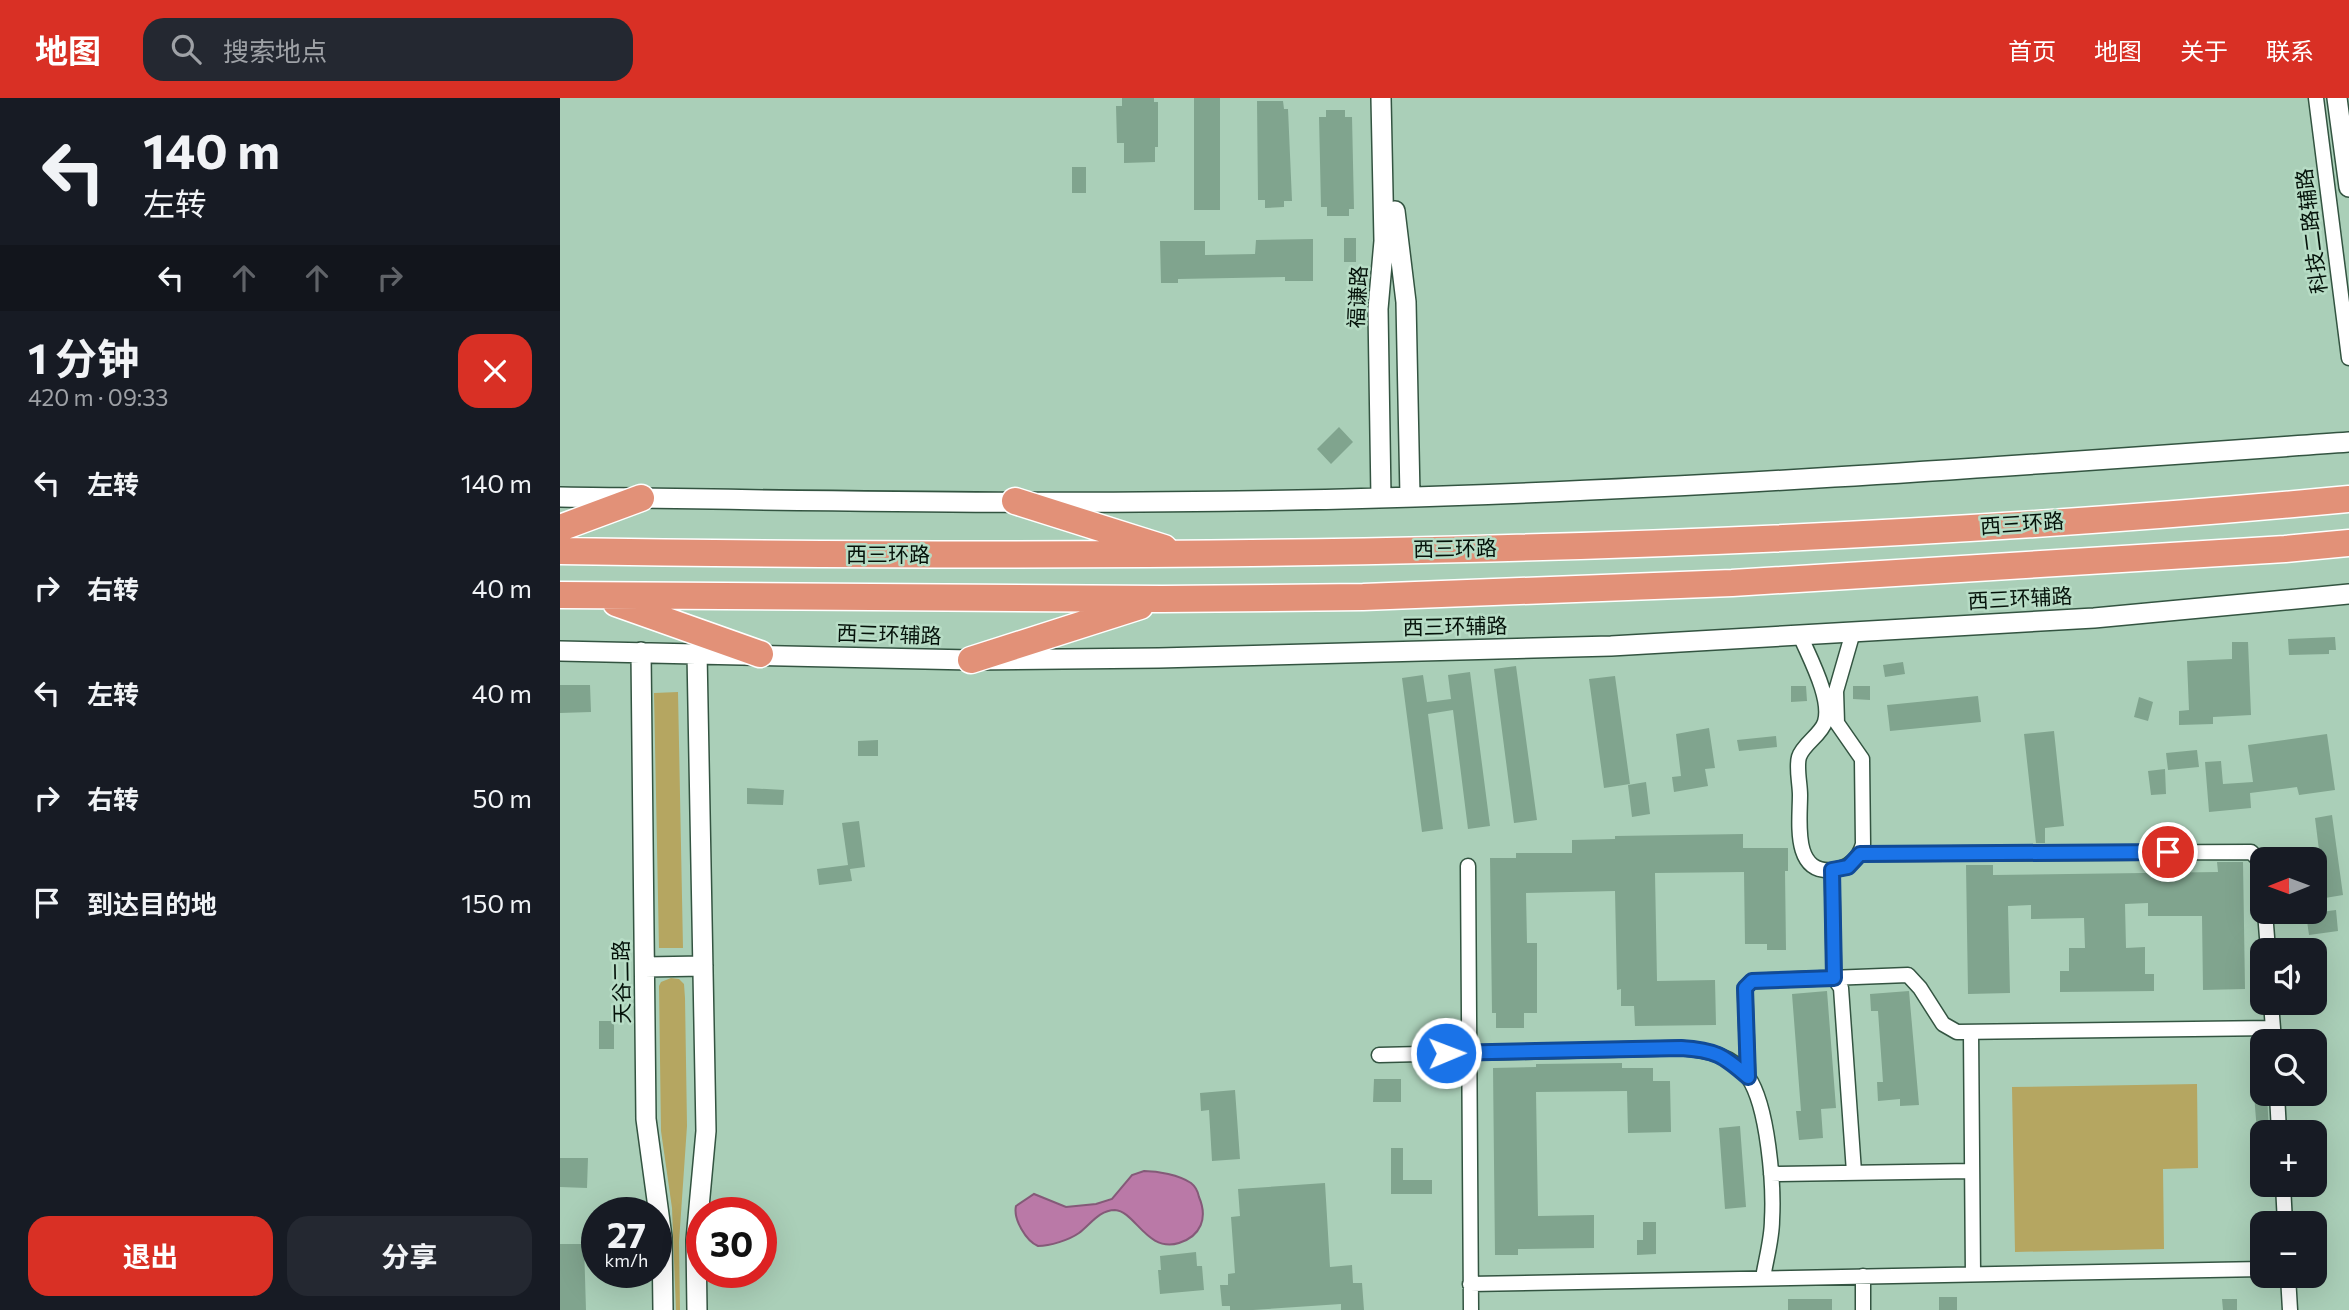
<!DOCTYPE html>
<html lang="zh">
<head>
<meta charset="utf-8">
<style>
	body { margin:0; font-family:Commissioner,"Noto Sans SC",sans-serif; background:#242831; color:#f1f3f6; height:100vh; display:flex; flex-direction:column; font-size:26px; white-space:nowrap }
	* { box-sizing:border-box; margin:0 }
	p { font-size:23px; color:#9ea1a6 }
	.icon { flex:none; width:38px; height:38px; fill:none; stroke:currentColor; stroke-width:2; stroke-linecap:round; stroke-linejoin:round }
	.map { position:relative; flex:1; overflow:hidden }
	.details { display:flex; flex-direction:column; background:#171b24; width:560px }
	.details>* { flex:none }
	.banner { background:#171b24; color:#f1f3f6; overflow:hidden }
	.needle { width:46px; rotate:269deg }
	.buttons { position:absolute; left:1690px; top:749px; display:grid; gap:14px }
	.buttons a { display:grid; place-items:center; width:77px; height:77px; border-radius:14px; background:#171b24; box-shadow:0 7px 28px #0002; font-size:35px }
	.speed { position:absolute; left:21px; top:1099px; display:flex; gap:14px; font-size:35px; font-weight:700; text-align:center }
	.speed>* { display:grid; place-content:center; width:91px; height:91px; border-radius:50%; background:#171b24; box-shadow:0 7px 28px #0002; line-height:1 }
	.speed small { font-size:18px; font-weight:400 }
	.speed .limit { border:10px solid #d22; background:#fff; color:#111 }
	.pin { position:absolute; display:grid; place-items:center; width:60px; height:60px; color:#fff; margin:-30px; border:4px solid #fff; border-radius:50%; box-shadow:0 2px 7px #0007 }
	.me { position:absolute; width:77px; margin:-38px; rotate:89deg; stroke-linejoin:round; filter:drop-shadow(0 0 5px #0008) }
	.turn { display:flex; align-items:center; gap:24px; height:147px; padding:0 28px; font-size:32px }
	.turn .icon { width:91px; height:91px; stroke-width:2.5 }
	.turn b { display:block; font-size:49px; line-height:60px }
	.lanes { display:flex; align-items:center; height:66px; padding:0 28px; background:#0003; justify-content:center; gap:35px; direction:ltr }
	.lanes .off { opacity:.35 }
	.round { display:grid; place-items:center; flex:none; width:74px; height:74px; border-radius:21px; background:#242831 }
	.summary { display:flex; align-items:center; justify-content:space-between; height:119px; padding:0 28px }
	h1 { font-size:42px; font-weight:700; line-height:52px }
	.button { display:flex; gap:14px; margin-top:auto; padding:14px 28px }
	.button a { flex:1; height:80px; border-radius:21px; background:#d93025; color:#fff; font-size:28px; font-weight:700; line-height:80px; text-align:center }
	.button a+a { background:#242831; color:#f1f3f6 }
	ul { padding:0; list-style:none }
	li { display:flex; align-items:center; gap:21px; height:105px; padding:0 28px }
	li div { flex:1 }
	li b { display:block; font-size:26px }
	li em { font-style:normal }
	header { display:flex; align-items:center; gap:42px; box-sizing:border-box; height:98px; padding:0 35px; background:#d93025; color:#fff }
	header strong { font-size:33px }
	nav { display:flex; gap:38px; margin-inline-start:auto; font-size:24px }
	.search { width:490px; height:63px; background:#242831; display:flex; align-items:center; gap:18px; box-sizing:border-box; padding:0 24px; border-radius:21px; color:#9ea1a6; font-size:26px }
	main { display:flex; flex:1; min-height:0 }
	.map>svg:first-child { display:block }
	.green { fill:#b5a661 }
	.water { fill:#ba79a7; stroke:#845a78; stroke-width:2 }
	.building { fill:#80a48e }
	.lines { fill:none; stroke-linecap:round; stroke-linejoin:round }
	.street-casing { stroke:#335441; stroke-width:17 }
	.secondary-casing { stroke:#335441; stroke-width:22 }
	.highway-casing { stroke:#fff; stroke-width:29 }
	.street { stroke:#fff; stroke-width:14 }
	.secondary { stroke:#fff; stroke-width:19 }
	.highway { stroke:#e29178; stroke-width:26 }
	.route-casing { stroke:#114b97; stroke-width:18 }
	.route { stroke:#1a73e8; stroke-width:12 }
	.labels { text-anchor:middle; stroke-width:5; stroke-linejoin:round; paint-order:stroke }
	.street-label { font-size:21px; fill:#05120a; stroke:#b7dcc5 }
</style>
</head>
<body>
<header>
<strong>地图</strong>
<div class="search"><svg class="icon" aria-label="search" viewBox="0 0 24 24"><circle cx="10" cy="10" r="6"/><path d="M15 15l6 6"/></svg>搜索地点</div>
<nav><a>首页</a><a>地图</a><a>关于</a><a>联系</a></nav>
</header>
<main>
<section class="details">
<div class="banner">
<div class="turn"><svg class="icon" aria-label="left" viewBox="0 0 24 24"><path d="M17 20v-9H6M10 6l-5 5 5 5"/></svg><div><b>140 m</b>左转</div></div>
<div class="lanes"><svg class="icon" aria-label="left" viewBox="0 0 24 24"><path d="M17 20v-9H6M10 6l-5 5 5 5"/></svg><svg class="icon off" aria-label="ahead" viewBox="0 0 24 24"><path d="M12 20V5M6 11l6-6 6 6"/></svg><svg class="icon off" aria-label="ahead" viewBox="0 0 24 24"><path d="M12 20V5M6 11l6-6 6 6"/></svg><svg class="icon off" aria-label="right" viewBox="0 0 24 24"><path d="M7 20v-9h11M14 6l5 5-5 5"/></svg></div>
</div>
<div class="summary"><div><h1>1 分钟</h1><p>420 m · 09:33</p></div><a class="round" style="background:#d93025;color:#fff"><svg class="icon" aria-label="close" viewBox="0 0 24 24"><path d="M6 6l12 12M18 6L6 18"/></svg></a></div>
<ul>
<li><svg class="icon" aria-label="left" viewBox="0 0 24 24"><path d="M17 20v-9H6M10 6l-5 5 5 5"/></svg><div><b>左转</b></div><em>140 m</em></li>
<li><svg class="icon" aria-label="right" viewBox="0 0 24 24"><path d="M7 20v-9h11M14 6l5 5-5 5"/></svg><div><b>右转</b></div><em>40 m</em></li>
<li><svg class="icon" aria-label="left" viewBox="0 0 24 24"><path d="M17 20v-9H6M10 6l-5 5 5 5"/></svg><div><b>左转</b></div><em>40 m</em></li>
<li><svg class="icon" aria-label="right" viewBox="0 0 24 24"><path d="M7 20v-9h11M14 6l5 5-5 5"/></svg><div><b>右转</b></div><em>50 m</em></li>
<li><svg class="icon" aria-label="arrive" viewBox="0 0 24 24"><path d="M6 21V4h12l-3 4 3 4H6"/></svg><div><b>到达目的地</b></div><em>150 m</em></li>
</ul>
<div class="button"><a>退出</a><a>分享</a></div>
</section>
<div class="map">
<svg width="1789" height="1212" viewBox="0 0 1789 1212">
	<rect width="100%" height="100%" fill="#aacfb8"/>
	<!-- green -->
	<path class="green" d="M 118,594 L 123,850 L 99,850 L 94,595 Z
		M 111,880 L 119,881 L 124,886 L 125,900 L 127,1028 L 119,1144 L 120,1212 L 116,1212 L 112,1110 L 101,1033 L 99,888 L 101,884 Z
		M 1637,986 L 1638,1070 L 1603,1071 L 1604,1151 L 1455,1154 L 1452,989 Z"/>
	<!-- water -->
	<path class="water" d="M 584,1073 C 598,1073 619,1077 631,1085 C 635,1088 638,1094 639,1099 C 648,1120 641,1138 619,1145 C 587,1155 575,1113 555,1112 C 539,1112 530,1127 519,1135 C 509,1142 490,1148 478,1148 C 466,1143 453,1121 456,1108 L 474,1096 L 506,1109 L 536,1106 L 552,1101 L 572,1077 Z"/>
	<!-- building -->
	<path class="building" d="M 562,0 L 594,0 L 594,4 L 598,4 L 598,49 L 595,49 L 595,64 L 564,65 L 564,45 L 557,45 L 556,8 L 562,8 Z
		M 634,0 L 660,0 L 660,112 L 634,112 Z
		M 697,3 L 723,3 L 724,11 L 728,11 L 732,103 L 724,103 L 724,109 L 705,110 L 705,102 L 698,102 Z
		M 766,12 L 785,12 L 785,19 L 792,19 L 794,111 L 789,111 L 789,118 L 767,118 L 767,109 L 761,109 L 759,19 L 766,19 Z
		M 512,69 L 526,69 L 526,95 L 512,95 Z
		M 784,140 L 796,140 L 796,164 L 784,164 Z
		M 753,141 L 753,183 L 725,183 L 725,179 L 618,181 L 618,185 L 601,185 L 600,143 L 645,143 L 645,157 L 695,156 L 696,142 Z
		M 779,329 L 793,344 L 771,366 L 757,351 Z
		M 1775,539 L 1776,552 L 1769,552 L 1769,556 L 1729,557 L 1728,541 Z
		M 1672,544 L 1688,544 L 1691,617 L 1653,619 L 1653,626 L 1619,627 L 1619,613 L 1629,612 L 1627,563 L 1672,561 Z
		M 1343,564 L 1345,576 L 1325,579 L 1323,567 Z
		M 956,568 L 977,722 L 954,725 L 934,571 Z
		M 910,574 L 930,728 L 908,731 L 893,612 L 868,616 L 883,731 L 862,734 L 842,580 L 863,577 L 867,604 L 891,601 L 888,577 Z
		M 1055,578 L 1070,686 L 1044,690 L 1029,581 Z
		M 0,587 L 30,587 L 31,614 L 0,615 Z
		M 1231,588 L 1246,588 L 1247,603 L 1231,604 Z
		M 1293,588 L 1310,588 L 1310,602 L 1293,601 Z
		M 1418,598 L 1421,624 L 1330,633 L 1327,607 Z
		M 1579,599 L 1593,604 L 1588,623 L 1574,619 Z
		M 1149,630 L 1155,670 L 1145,671 L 1148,688 L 1114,694 L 1112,679 L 1121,678 L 1116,636 Z
		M 1494,633 L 1504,728 L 1485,730 L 1485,745 L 1476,745 L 1464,636 Z
		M 1767,636 L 1775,692 L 1739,697 L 1737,689 L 1690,695 L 1691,710 L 1649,714 L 1645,664 L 1661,663 L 1663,686 L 1693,684 L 1688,647 Z
		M 1216,638 L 1217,649 L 1179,653 L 1177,642 Z
		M 318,642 L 318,658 L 298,658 L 298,643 Z
		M 1637,652 L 1639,669 L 1608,672 L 1606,655 Z
		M 1605,671 L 1606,696 L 1591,697 L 1588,673 Z
		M 1086,684 L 1090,716 L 1072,719 L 1068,687 Z
		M 187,690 L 224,692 L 223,707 L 187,706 Z
		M 1772,717 L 1783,797 L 1765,800 L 1755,720 Z
		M 299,723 L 305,769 L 290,771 L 292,783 L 259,787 L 257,771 L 288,767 L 282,725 Z
		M 1183,736 L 1183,750 L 1228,750 L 1228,773 L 1225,773 L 1226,852 L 1207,852 L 1207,846 L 1185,846 L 1184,774 L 1095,775 L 1097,883 L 1155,882 L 1156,927 L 1075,928 L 1074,908 L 1061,908 L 1061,891 L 1057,892 L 1055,793 L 966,795 L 967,845 L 977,845 L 977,915 L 964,915 L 964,930 L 936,930 L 936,915 L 932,915 L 930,760 L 956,760 L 956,755 L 1012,755 L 1012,742 L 1055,741 L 1055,738 Z
		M 1657,764 L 1683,764 L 1685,891 L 1643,892 L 1642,818 L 1588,818 L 1588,805 L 1565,806 L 1566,850 L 1585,849 L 1585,876 L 1594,876 L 1594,893 L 1500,894 L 1500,873 L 1509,873 L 1509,850 L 1525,850 L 1524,820 L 1471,821 L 1471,807 L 1448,808 L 1450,895 L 1408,896 L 1406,767 L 1433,767 L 1433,777 L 1658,774 Z
		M 1776,812 L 1778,833 L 1749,837 L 1746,816 Z
		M 1267,893 L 1276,1010 L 1261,1011 L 1263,1040 L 1239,1042 L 1236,1013 L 1241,1013 L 1232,896 Z
		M 1349,893 L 1359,1007 L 1340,1008 L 1340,1001 L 1318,1003 L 1317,984 L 1323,984 L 1318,913 L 1311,913 L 1310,896 Z
		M 39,923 L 54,923 L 54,951 L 39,951 Z
		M 1062,965 L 1062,970 L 1093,970 L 1093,983 L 1110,983 L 1111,1034 L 1068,1035 L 1067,993 L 976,994 L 978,1118 L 1034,1117 L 1034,1150 L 958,1151 L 958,1157 L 935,1157 L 933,970 L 976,969 L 976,966 Z
		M 814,981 L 841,981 L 841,1004 L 813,1004 Z
		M 675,992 L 680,1061 L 652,1063 L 649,1012 L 641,1013 L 640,995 Z
		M 1694,996 L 1707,996 L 1709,1034 L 1697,1034 Z
		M 1180,1028 L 1186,1109 L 1165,1111 L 1159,1030 Z
		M 831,1050 L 843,1050 L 843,1082 L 872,1082 L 872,1096 L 831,1096 Z
		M 0,1060 L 28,1060 L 27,1090 L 0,1089 Z
		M 765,1085 L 770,1169 L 792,1167 L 793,1185 L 802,1185 L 804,1212 L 781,1212 L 781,1206 L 693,1212 L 670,1212 L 670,1208 L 662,1208 L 660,1187 L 668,1187 L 668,1176 L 675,1175 L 671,1119 L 680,1118 L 678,1091 Z
		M 1083,1124 L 1096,1124 L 1096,1156 L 1077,1157 L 1077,1142 L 1083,1142 Z
		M 0,1146 L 24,1146 L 26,1212 L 0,1212 Z
		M 636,1154 L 637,1168 L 642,1168 L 644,1192 L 600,1196 L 598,1172 L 601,1172 L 600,1158 Z
		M 1379,1199 L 1397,1199 L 1397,1212 L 1379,1212 Z
		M 1228,1201 L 1272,1201 L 1272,1212 L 1228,1212 Z
		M 1662,1201 L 1677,1201 L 1677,1212 L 1663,1212 Z"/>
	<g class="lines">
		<!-- street casing -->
		<g class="street-casing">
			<path id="street" d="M 1756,0 L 1789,260
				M 1240,537 C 1249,559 1272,600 1265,624 C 1261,637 1243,646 1239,659 C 1236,669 1240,686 1240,697 C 1240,724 1232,776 1273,772 C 1289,770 1299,761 1303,746 L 1302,661 L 1277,625 L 1276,593 L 1293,534
				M 1300,756 L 1691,754 L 1702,765 L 1703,777
				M 908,768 L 911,1212
				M 1272,772 L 1274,880 L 1281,890 L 1294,1074
				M 1705,814 L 1708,852
				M 1711,905 L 1714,943
				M 1411,934 L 1413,1176
				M 819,957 L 1121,950 C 1146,952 1173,957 1188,979 C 1208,1008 1214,1087 1212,1122 C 1212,1141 1206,1161 1203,1180
				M 1188,979 L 1185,890 L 1192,883 L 1348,877 L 1360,890 L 1383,926 L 1397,934 L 1713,930
				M 1717,996 L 1719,1034
				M 1211,1076 L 1412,1073
				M 1723,1087 L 1725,1125
				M 1303,1178 L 1303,1212
				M 1728,1178 L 1730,1212
				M 910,1186 L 1703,1171"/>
		</g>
		<!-- secondary casing -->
		<g class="secondary-casing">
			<path id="secondary" d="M 821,0 L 824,143 L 818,211 L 821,400
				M 1777,0 L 1789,89
				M 835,113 L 846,204 L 850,398
				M 0,399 C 273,403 546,408 819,400 C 1143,391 1466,367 1789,344
				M 0,553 L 411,562 L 599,560 L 1051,548 L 1534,520 L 1789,496
				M 81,554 L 86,1021 L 102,1139 L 103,1212
				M 85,869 L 143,868
				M 137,1212 L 136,1142 L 146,1033 L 137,555"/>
		</g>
		<!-- highway casing -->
		<g class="highway-casing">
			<path id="highway" d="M 455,403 L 604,450
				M 0,430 L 81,400
				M 0,453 C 596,462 1195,457 1789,401
				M 0,497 L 602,501 L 803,499 L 1172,485 L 1725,451 L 1789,445
				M 56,505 L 200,556
				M 411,562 L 580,508"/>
		</g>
		<!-- street -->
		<use href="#street" class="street"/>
		<!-- secondary -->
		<use href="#secondary" class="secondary"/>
		<!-- highway -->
		<use href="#highway" class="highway"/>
	</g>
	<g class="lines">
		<!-- route casing -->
		<g class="route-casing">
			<path id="route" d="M 886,955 L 1121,950 C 1155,952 1163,957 1188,979 L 1185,890 L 1192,883 L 1274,880 L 1272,772 L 1288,769 L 1300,756 L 1608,754"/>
		</g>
		<!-- route -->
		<use href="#route" class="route"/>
	</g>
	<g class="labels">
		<!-- street labels -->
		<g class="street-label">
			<text transform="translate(1752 133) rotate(-97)" y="7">科技二路辅路</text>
			<text transform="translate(798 199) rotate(-87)" y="7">福谦路</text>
			<text transform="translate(1462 426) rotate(-4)" y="7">西三环路</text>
			<text transform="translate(895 451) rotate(-1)" y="7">西三环路</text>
			<text x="328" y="464">西三环路</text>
			<text transform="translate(1460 501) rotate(-3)" y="7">西三环辅路</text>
			<text transform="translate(895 529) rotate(-1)" y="7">西三环辅路</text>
			<text transform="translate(329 537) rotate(2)" y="7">西三环辅路</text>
			<text transform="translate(62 884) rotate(-91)" y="7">天谷二路</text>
		</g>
	</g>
</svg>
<div class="buttons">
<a><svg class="needle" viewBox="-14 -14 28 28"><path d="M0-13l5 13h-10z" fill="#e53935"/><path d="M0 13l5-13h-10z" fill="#9ea1a6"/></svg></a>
<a><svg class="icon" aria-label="sound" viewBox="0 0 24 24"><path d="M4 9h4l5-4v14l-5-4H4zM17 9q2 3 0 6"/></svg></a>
<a><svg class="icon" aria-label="search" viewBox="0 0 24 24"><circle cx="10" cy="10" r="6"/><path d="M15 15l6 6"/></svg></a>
<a>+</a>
<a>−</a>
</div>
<div class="speed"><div>27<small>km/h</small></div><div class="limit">30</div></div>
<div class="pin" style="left:1608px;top:754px;background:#d93025"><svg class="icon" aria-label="arrive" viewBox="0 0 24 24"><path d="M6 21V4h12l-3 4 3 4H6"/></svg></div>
<svg class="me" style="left:886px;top:955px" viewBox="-20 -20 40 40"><circle r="17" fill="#1a73e8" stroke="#fff" stroke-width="3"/><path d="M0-11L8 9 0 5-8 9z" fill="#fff"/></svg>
</div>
</main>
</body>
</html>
